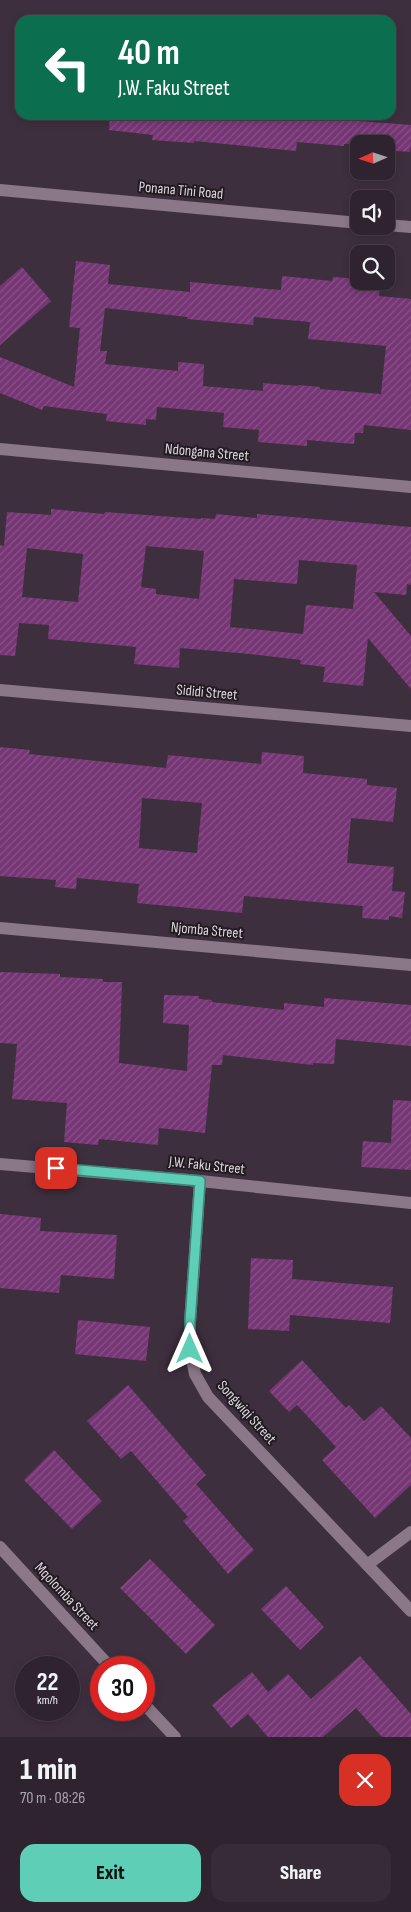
<!DOCTYPE html>
<html lang="en">
<head>
<meta charset="utf-8">
<style>
	body { margin:0; font-family:"Sofia Sans Condensed",sans-serif; background:#362b36; color:#f1f3f6; height:100vh; display:flex; flex-direction:column; font-size:19px; white-space:nowrap }
	* { box-sizing:border-box; margin:0 }
	p { font-size:16px; color:#a7a4aa }
	.icon { flex:none; width:28px; height:28px; fill:none; stroke:currentColor; stroke-width:2; stroke-linecap:round; stroke-linejoin:round }
	.map { position:relative; height:1737px; overflow:hidden }
	.panel { display:flex; flex-direction:column; background:#2e232e; flex:1 }
	.panel>* { flex:none }
	.banner { position:absolute; left:15px; top:15px; width:381px; height:105px; border-radius:15px; box-shadow:0 2px 8px #0003,0 0 0 1px #49404a; background:#0b6e4f; color:#fff; overflow:hidden }
	.needle { width:32px; rotate:267deg }
	.controls { position:absolute; left:350px; top:135px; display:grid; gap:10px }
	.controls a { display:grid; place-items:center; width:45px; height:45px; border-radius:10px; background:#2e232e; box-shadow:0 2px 8px #0003,0 0 0 1px #49404a; font-size:25px }
	.speed { position:absolute; left:15px; top:1656px; display:flex; gap:10px; font-size:25px; font-weight:700; text-align:center }
	.speed>* { display:grid; place-content:center; width:65px; height:65px; border-radius:50%; background:#2e232e; box-shadow:0 2px 8px #0003,0 0 0 1px #49404a; line-height:1 }
	.speed small { font-size:12px; font-weight:400 }
	.speed .limit { border:8px solid #d22; background:#fff; color:#111 }
	.pin { position:absolute; display:grid; place-items:center; width:42px; height:42px; color:#fff; margin:-21px; border-radius:10px; box-shadow:0 2px 8px #0006 }
	.me { position:absolute; width:55px; margin:-28px; rotate:0deg; stroke-linejoin:round; filter:drop-shadow(0 0 4px #0008) }
	.turn { display:flex; align-items:center; gap:18px; height:105px; padding:0 20px; font-size:22px }
	.turn .icon { width:65px; height:65px; stroke-width:2.5 }
	.turn b { display:block; font-size:35px; line-height:42px }
	.round { display:grid; place-items:center; flex:none; width:52px; height:52px; border-radius:15px; background:#362b36 }
	.summary { display:flex; align-items:center; justify-content:space-between; height:85px; padding:0 20px }
	h1 { font-size:30px; font-weight:800; line-height:38px }
	.cta { display:flex; gap:10px; margin-top:auto; padding:10px 20px }
	.cta a { flex:1; height:58px; border-radius:15px; background:#5eceb7; color:#111; font-size:20px; font-weight:800; line-height:58px; text-align:center }
	.cta a+a { background:#362b36; color:#f1f3f6 }
	.map>svg:first-child { display:block }
	.building { fill:url(#building-hatch); fill-rule:evenodd }
	.lines { fill:none; stroke-linecap:round; stroke-linejoin:round }
	.minor { stroke:#8a7888; stroke-width:12 }
	.tertiary { stroke:#8a7888; stroke-width:12 }
	.route-casing { stroke:#3d8677; stroke-width:12 }
	.route { stroke:#5eceb7; stroke-width:9 }
	.labels { text-anchor:middle; stroke-width:4; stroke-linejoin:round; paint-order:stroke }
	.street-label { font-size:15px; fill:#dfd5de; stroke:#211a21 }
</style>
</head>
<body>
<div class="map">
<svg width="411" height="1737" viewBox="0 0 411 1737">
	<defs>
		<pattern id="building-hatch" width="6" height="6" patternUnits="userSpaceOnUse" patternTransform="scale(1.25)"><rect width="6" height="6" fill="#763675"/><path d="M-1 1l2-2M0 6l6-6M5 7l2-2" fill="none" stroke="#895288"/></pattern>
	</defs>
	<rect width="100%" height="100%" fill="#3e2f3e"/>
	<!-- building -->
	<path class="building" d="M 110,115 L 326,115 L 326,117 L 346,119 L 346,120 L 411,125 L 411,144 L 410,152 L 386,150 L 386,144 L 344,144 L 344,146 L 297,142 L 296,151 L 194,141 L 194,143 L 152,140 L 153,135 L 109,130 Z
		M 76,261 L 110,265 L 108,284 L 190,292 L 190,282 L 281,290 L 282,276 L 332,281 L 333,277 L 359,279 L 359,281 L 381,281 L 379,296 L 411,299 L 411,430 L 364,425 L 363,433 L 355,433 L 354,444 L 307,440 L 307,446 L 258,442 L 259,430 L 223,427 L 224,413 L 157,407 L 156,420 L 146,419 L 146,425 L 106,421 L 107,414 L 44,406 L 42,410 L 0,393 L 0,357 L 74,387 L 80,328 L 69,327 ZM 105,308 L 188,317 L 187,319 L 253,325 L 254,317 L 310,322 L 308,339 L 386,346 L 381,394 L 320,389 L 320,387 L 298,385 L 298,386 L 263,383 L 263,391 L 203,386 L 204,364 L 178,362 L 178,371 L 105,364 L 107,351 L 100,351 Z
		M 22,267 L 51,301 L 0,345 L 0,286 Z
		M 51,509 L 104,514 L 105,512 L 201,519 L 201,518 L 215,519 L 216,514 L 257,518 L 257,514 L 411,527 L 411,585 L 407,584 L 406,595 L 374,592 L 411,636 L 411,689 L 368,638 L 363,686 L 323,682 L 325,667 L 300,664 L 301,660 L 250,654 L 180,648 L 179,668 L 134,664 L 136,647 L 48,639 L 49,625 L 19,623 L 15,656 L 0,655 L 0,545 L 4,546 L 7,512 L 51,515 ZM 146,546 L 204,551 L 199,599 L 156,594 L 156,589 L 141,587 ZM 27,548 L 83,554 L 78,602 L 22,597 ZM 299,560 L 357,565 L 353,609 L 306,605 L 303,634 L 230,627 L 234,579 L 297,584 Z
		M 0,747 L 30,750 L 29,754 L 166,768 L 168,755 L 261,764 L 262,752 L 304,756 L 303,773 L 367,779 L 367,785 L 397,788 L 393,822 L 351,818 L 347,863 L 394,867 L 392,891 L 405,892 L 402,918 L 389,916 L 389,920 L 362,918 L 363,906 L 244,896 L 242,913 L 137,903 L 139,884 L 77,878 L 76,889 L 55,887 L 56,880 L 0,876 ZM 142,798 L 202,803 L 197,853 L 139,848 Z
		M 0,972 L 60,974 L 60,977 L 103,979 L 103,982 L 122,982 L 119,1063 L 187,1071 L 189,1025 L 163,1023 L 164,995 L 199,996 L 199,999 L 212,1000 L 212,1002 L 284,1010 L 284,1003 L 324,1007 L 324,998 L 411,1005 L 411,1046 L 336,1039 L 334,1064 L 313,1063 L 313,1065 L 223,1055 L 222,1065 L 212,1065 L 205,1133 L 159,1128 L 158,1145 L 99,1139 L 98,1145 L 64,1142 L 67,1103 L 12,1099 L 17,1044 L 0,1043 Z
		M 393,1100 L 411,1101 L 411,1170 L 361,1167 L 363,1141 L 391,1143 Z
		M 0,1214 L 41,1218 L 40,1231 L 117,1235 L 114,1279 L 61,1275 L 59,1293 L 0,1288 Z
		M 251,1258 L 293,1260 L 292,1279 L 393,1287 L 390,1323 L 290,1315 L 289,1331 L 248,1329 Z
		M 78,1320 L 150,1327 L 146,1361 L 75,1354 Z
		M 302,1360 L 346,1408 L 349,1405 L 364,1421 L 381,1406 L 411,1438 L 411,1485 L 375,1518 L 322,1460 L 336,1447 L 297,1405 L 289,1412 L 269,1391 Z
		M 128,1385 L 206,1475 L 196,1484 L 254,1550 L 228,1574 L 183,1521 L 188,1517 L 131,1451 L 121,1459 L 87,1421 Z
		M 54,1450 L 102,1501 L 72,1529 L 24,1480 Z
		M 150,1559 L 215,1625 L 186,1654 L 120,1588 Z
		M 286,1586 L 324,1627 L 300,1650 L 261,1609 Z
		M 360,1656 L 411,1714 L 411,1737 L 382,1737 L 356,1708 L 323,1737 L 268,1737 L 248,1714 L 231,1728 L 212,1705 L 252,1672 L 268,1692 L 288,1674 L 311,1699 Z"/>
	<g class="lines">
		<!-- minor -->
		<path class="minor" d="M 0,449 L 411,487
			M 0,690 L 411,726
			M 0,928 L 411,965
			M 0,1164 L 200,1181 L 411,1203
			M 200,1181 L 190,1322 L 190,1349 L 195,1374 L 208,1397 L 411,1611
			M 0,1547 L 111,1668
			M 367,1565 L 411,1532
			M 144,1704 L 175,1737"/>
		<!-- tertiary -->
		<path class="tertiary" d="M 0,190 L 359,223
			M 386,225 L 411,227"/>
	</g>
	<g class="lines">
		<!-- route casing -->
		<g class="route-casing">
			<path id="route" d="M 56,1168 L 200,1181 L 190,1322 L 190,1349"/>
		</g>
		<!-- route -->
		<use href="#route" class="route"/>
	</g>
	<g class="labels">
		<!-- street labels -->
		<g class="street-label">
			<text transform="translate(181 190) rotate(5)" y="5">Ponana Tini Road</text>
			<text transform="translate(207 452) rotate(5)" y="5">Ndongana Street</text>
			<text transform="translate(207 692) rotate(5)" y="5">Sididi Street</text>
			<text transform="translate(207 930) rotate(5)" y="5">Njomba Street</text>
			<text transform="translate(207 1165) rotate(6)" y="5">J.W. Faku Street</text>
			<text transform="translate(247 1412) rotate(48)" y="5">Songwiqi Street</text>
			<text transform="translate(67 1596) rotate(47)" y="5">Mqolomba Street</text>
		</g>
	</g>
</svg>
<div class="controls">
<a><svg class="needle" viewBox="-14 -14 28 28"><path d="M0-13l5 13h-10z" fill="#e53935"/><path d="M0 13l5-13h-10z" fill="#a7a4aa"/></svg></a>
<a><svg class="icon" aria-label="sound" viewBox="0 0 24 24"><path d="M4 9h4l5-4v14l-5-4H4zM17 9q2 3 0 6"/></svg></a>
<a><svg class="icon" aria-label="search" viewBox="0 0 24 24"><circle cx="10" cy="10" r="6"/><path d="M15 15l6 6"/></svg></a>
</div>
<div class="speed"><div>22<small>km/h</small></div><div class="limit">30</div></div>
<div class="pin" style="left:56px;top:1168px;background:#d93025"><svg class="icon" aria-label="arrive" viewBox="0 0 24 24"><path d="M6 21V4h12l-3 4 3 4H6"/></svg></div>
<svg class="me" style="left:190px;top:1349px" viewBox="-20 -20 40 40"><path d="M0-17L14 15 0 8-14 15z" fill="#5eceb7" stroke="#fff" stroke-width="4"/></svg>
<div class="banner">
<div class="turn"><svg class="icon" aria-label="left" viewBox="0 0 24 24"><path d="M17 20v-9H6M10 6l-5 5 5 5"/></svg><div><b>40 m</b>J.W. Faku Street</div></div>
</div>
</div>
<section class="panel">
<div class="summary"><div><h1>1 min</h1><p>70 m · 08:26</p></div><a class="round" style="background:#d93025;color:#fff"><svg class="icon" aria-label="close" viewBox="0 0 24 24"><path d="M6 6l12 12M18 6L6 18"/></svg></a></div>
<div class="cta"><a>Exit</a><a>Share</a></div>
</section>
</body>
</html>
